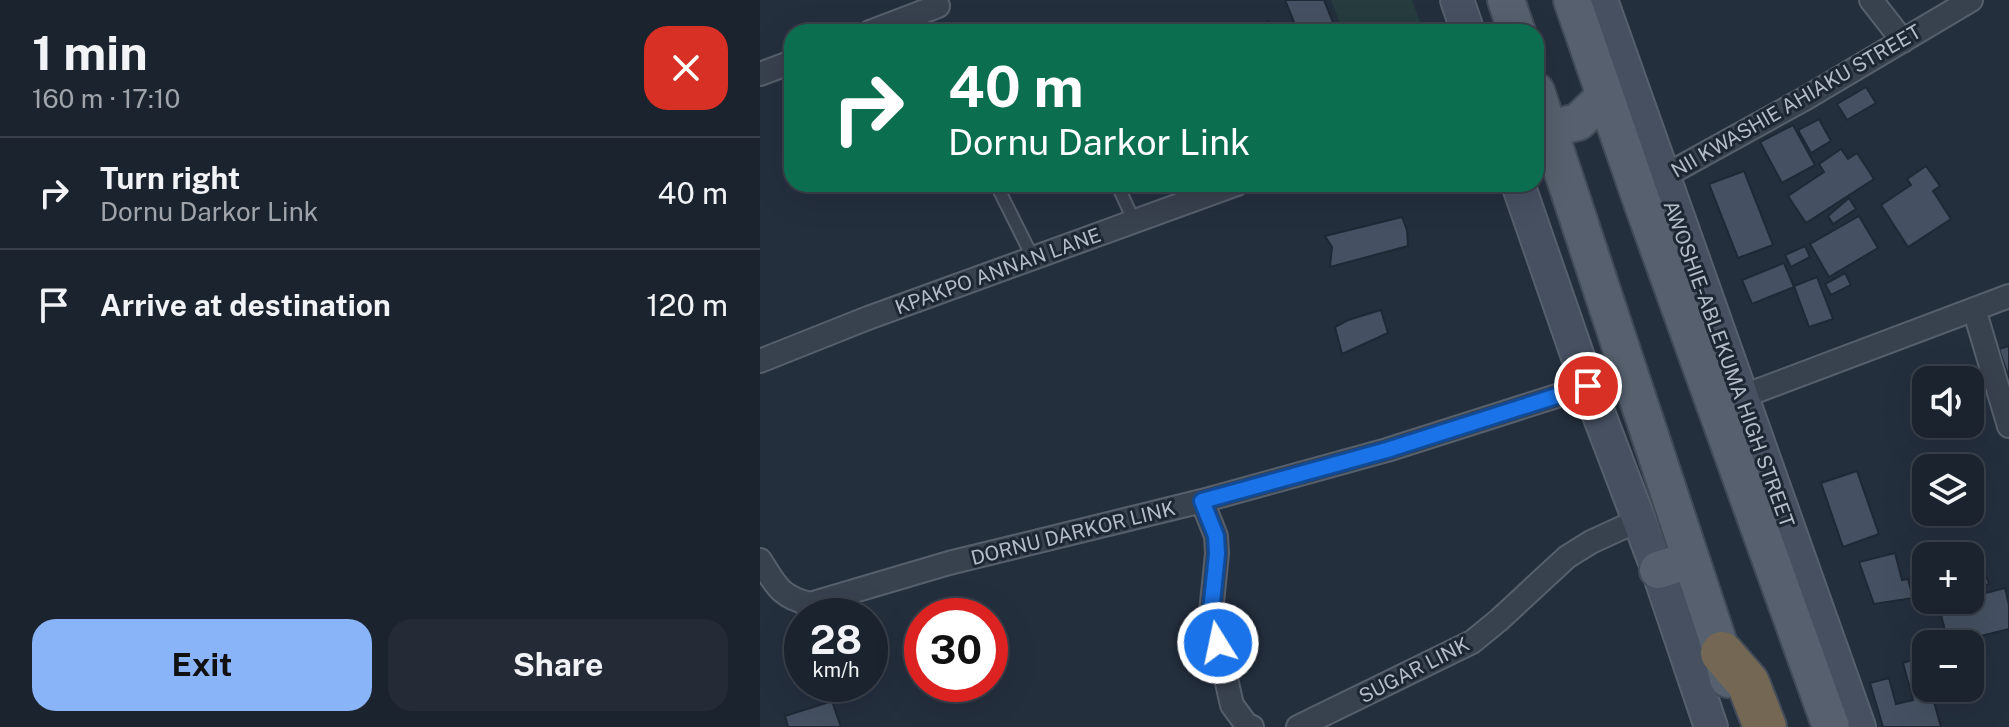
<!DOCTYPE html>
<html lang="en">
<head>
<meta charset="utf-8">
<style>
	body { margin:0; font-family:"Public Sans",sans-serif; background:#242b36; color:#f1f3f6; height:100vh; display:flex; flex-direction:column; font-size:30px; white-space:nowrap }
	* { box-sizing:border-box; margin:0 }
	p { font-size:26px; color:#a0a4aa }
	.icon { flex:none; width:44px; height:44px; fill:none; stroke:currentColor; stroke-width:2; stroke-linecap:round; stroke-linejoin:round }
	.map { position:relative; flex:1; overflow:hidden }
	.details { display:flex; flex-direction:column; background:#1b232e; width:760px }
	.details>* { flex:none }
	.hud { position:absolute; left:24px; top:24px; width:760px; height:168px; border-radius:24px; box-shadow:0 8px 32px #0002,0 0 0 2px #39404a; background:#0b6e4f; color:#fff; overflow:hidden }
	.tools { position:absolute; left:1152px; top:366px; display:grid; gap:16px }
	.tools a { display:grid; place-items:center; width:72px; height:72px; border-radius:16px; background:#1b232e; box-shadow:0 8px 32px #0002,0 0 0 2px #39404a; font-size:40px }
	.speed { position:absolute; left:24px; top:598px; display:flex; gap:16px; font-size:40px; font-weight:700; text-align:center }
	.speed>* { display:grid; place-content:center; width:104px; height:104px; border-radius:50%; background:#1b232e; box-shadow:0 8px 32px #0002,0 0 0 2px #39404a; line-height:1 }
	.speed small { font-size:20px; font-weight:400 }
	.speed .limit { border:12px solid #d22; background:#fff; color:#111 }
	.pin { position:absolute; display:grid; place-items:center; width:68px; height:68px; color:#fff; margin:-34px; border:4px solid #fff; border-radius:50%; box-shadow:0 2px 8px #0007 }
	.me { position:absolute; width:88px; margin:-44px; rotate:350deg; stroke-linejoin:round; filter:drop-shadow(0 0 6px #0008) }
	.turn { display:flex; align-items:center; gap:28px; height:168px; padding:0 32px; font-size:36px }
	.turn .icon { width:104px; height:104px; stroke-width:2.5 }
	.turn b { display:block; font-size:56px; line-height:68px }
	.round { display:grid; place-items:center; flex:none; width:84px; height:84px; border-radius:24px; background:#242b36 }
	.overview { display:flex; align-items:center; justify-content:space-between; height:136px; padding:0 32px }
	h1 { font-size:48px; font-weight:700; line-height:60px }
	.cta { display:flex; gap:16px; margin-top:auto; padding:16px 32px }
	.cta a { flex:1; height:92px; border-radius:24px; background:#8ab4f8; color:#111; font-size:32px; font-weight:700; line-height:92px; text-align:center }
	.cta a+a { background:#242b36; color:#f1f3f6 }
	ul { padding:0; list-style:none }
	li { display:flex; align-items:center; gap:24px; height:112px; padding:0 32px; border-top:2px solid #39404a }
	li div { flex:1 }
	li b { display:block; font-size:30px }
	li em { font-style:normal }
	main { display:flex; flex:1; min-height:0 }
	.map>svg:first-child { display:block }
	.green { fill:#263c3f }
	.building { fill:#455162; stroke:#1f2835; stroke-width:2 }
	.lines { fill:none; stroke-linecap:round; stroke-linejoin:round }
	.lane-casing { stroke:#565f6c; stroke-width:15 }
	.street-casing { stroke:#565f6c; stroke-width:26 }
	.secondary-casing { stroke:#565f6c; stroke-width:36 }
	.primary-casing { stroke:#414a57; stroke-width:40 }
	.highway-casing { stroke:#434c59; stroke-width:46 }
	.lane { stroke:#38414e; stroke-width:11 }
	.street { stroke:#38414e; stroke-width:22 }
	.secondary { stroke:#465061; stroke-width:32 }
	.primary { stroke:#56606e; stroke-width:36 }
	.highway { stroke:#746855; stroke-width:42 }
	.route-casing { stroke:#114b97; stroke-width:20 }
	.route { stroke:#1a73e8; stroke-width:14 }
	.labels { text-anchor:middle; stroke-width:6; stroke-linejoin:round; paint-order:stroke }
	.street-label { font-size:20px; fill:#b4bcc9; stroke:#1d2633 }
</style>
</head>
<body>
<main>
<section class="details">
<div class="overview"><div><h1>1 min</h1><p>160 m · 17:10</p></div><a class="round" style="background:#d93025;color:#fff"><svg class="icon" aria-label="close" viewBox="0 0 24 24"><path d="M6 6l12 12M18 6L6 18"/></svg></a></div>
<ul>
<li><svg class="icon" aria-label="right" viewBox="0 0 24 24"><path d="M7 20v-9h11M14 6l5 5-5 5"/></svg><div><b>Turn right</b><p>Dornu Darkor Link</p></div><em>40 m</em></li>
<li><svg class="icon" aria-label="arrive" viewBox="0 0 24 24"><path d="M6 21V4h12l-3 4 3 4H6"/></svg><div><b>Arrive at destination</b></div><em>120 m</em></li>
</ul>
<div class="cta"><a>Exit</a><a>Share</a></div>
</section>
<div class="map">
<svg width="1249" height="727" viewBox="0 0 1249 727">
	<rect width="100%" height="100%" fill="#242f3e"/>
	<!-- green -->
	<path class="green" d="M 571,0 L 652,0 L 664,32 L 583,32 Z"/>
	<!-- building -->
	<path class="building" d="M 525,0 L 564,0 L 577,32 L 538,32 Z
		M 508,21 L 515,32 L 490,32 Z
		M 1106,87 L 1116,103 L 1087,120 L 1077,104 Z
		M 1059,119 L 1071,141 L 1051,153 L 1038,130 Z
		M 1033,125 L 1055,165 L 1022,183 L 1000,142 Z
		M 1081,149 L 1088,159 L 1097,153 L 1114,179 L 1046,223 L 1028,196 L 1064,172 L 1059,164 Z
		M 1166,166 L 1180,186 L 1173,191 L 1191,219 L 1148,247 L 1121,205 L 1151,185 L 1147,179 Z
		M 984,171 L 1013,245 L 978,258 L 949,184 Z
		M 1089,198 L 1096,209 L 1073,224 L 1068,216 Z
		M 1099,216 L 1118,248 L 1069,277 L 1050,244 Z
		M 642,217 L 647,230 L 648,246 L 570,267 L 572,247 L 565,236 Z
		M 1045,246 L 1050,257 L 1031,267 L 1025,255 Z
		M 1024,263 L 1034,287 L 992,304 L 982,280 Z
		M 1085,273 L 1091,285 L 1071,295 L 1065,284 Z
		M 1057,277 L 1073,319 L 1049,327 L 1034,286 Z
		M 621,310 L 628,333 L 582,354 L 575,327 L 588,320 Z
		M 1249,346 L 1249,378 L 1239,349 Z
		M 1097,471 L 1119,534 L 1083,547 L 1061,483 Z
		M 1215,545 L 1229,584 L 1210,590 L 1210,556 L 1182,556 Z
		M 1135,553 L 1142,580 L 1148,579 L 1153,598 L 1114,604 L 1099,562 Z
		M 1245,588 L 1249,605 L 1249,629 L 1189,644 L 1178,605 L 1210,600 L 1210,597 Z
		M 1161,657 L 1166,674 L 1166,688 L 1170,688 L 1181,727 L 1123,727 L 1110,683 L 1129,678 L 1136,704 L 1153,700 L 1143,663 Z
		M 72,701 L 81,727 L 28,727 L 25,716 Z"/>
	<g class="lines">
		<!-- lane casing -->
		<g class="lane-casing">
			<path id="lane" d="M 236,184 L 273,258
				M 357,184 L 374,221"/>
		</g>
		<!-- street casing -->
		<g class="street-casing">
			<path id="street" d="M 1111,0 L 1143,41
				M 110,32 L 178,6
				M 0,74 L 32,62
				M 903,177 L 1046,98 L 1211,0
				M 1214,309 L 1249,426
				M 0,361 L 108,318 L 477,184
				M 981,397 L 1249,296
				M 442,501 L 456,536 L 457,554 L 451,612 L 472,705 L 486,724 L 492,727
				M 0,560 C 16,585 19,596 50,604 L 189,563 L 442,501 L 627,450 L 828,386
				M 538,727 L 712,642 L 739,620 L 807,557 L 831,542 L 879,520"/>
		</g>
		<!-- secondary casing -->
		<g class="secondary-casing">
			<path id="secondary" d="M 697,0 L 708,32
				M 841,0 L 1099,727
				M 758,184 L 828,386 L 898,570 L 951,727"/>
		</g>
		<!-- primary casing -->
		<g class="primary-casing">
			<path id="primary" d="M 746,0 L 757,32
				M 812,0 L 884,208 L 1071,727
				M 776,91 L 962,653 L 968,679
				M 788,129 L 818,122 L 845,96
				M 898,570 L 930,560"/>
		</g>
		<!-- highway casing -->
		<g class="highway-casing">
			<path id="highway" d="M 962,653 L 988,683 L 1005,727"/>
		</g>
		<!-- lane -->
		<use href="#lane" class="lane"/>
		<!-- street -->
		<use href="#street" class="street"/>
		<!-- secondary -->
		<use href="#secondary" class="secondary"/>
		<!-- primary -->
		<use href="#primary" class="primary"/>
		<!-- highway -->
		<use href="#highway" class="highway"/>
	</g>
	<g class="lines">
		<!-- route casing -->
		<g class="route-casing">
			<path id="route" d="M 458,643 L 451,612 L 457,554 L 456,536 L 442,501 L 627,450 L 828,386"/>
		</g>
		<!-- route -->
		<use href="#route" class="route"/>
	</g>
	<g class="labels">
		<!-- street labels -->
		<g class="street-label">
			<text transform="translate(1036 101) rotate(-30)" y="7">NII KWASHIE AHIAKU STREET</text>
			<text transform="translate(238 271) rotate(-20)" y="7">KPAKPO ANNAN LANE</text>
			<text transform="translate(969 364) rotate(70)" y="7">AWOSHIE-ABLEKUMA HIGH STREET</text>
			<text transform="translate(313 533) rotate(-14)" y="7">DORNU DARKOR LINK</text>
			<text transform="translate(654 670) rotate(-27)" y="7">SUGAR LINK</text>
		</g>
	</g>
</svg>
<div class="tools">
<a><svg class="icon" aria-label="sound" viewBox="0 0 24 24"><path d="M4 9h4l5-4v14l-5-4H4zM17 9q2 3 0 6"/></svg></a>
<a><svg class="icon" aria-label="layers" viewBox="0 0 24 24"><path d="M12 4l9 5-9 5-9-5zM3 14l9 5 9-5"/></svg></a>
<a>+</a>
<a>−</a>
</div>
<div class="speed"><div>28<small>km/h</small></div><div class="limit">30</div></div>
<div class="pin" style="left:828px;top:386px;background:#d93025"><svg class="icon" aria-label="arrive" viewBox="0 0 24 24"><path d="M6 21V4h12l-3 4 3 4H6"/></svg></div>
<svg class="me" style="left:458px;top:643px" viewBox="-20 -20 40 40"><circle r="17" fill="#1a73e8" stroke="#fff" stroke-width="3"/><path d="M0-11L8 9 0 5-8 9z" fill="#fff"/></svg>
<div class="hud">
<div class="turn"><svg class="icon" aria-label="right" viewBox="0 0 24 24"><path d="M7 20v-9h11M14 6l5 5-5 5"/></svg><div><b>40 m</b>Dornu Darkor Link</div></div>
</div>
</div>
</main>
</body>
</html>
